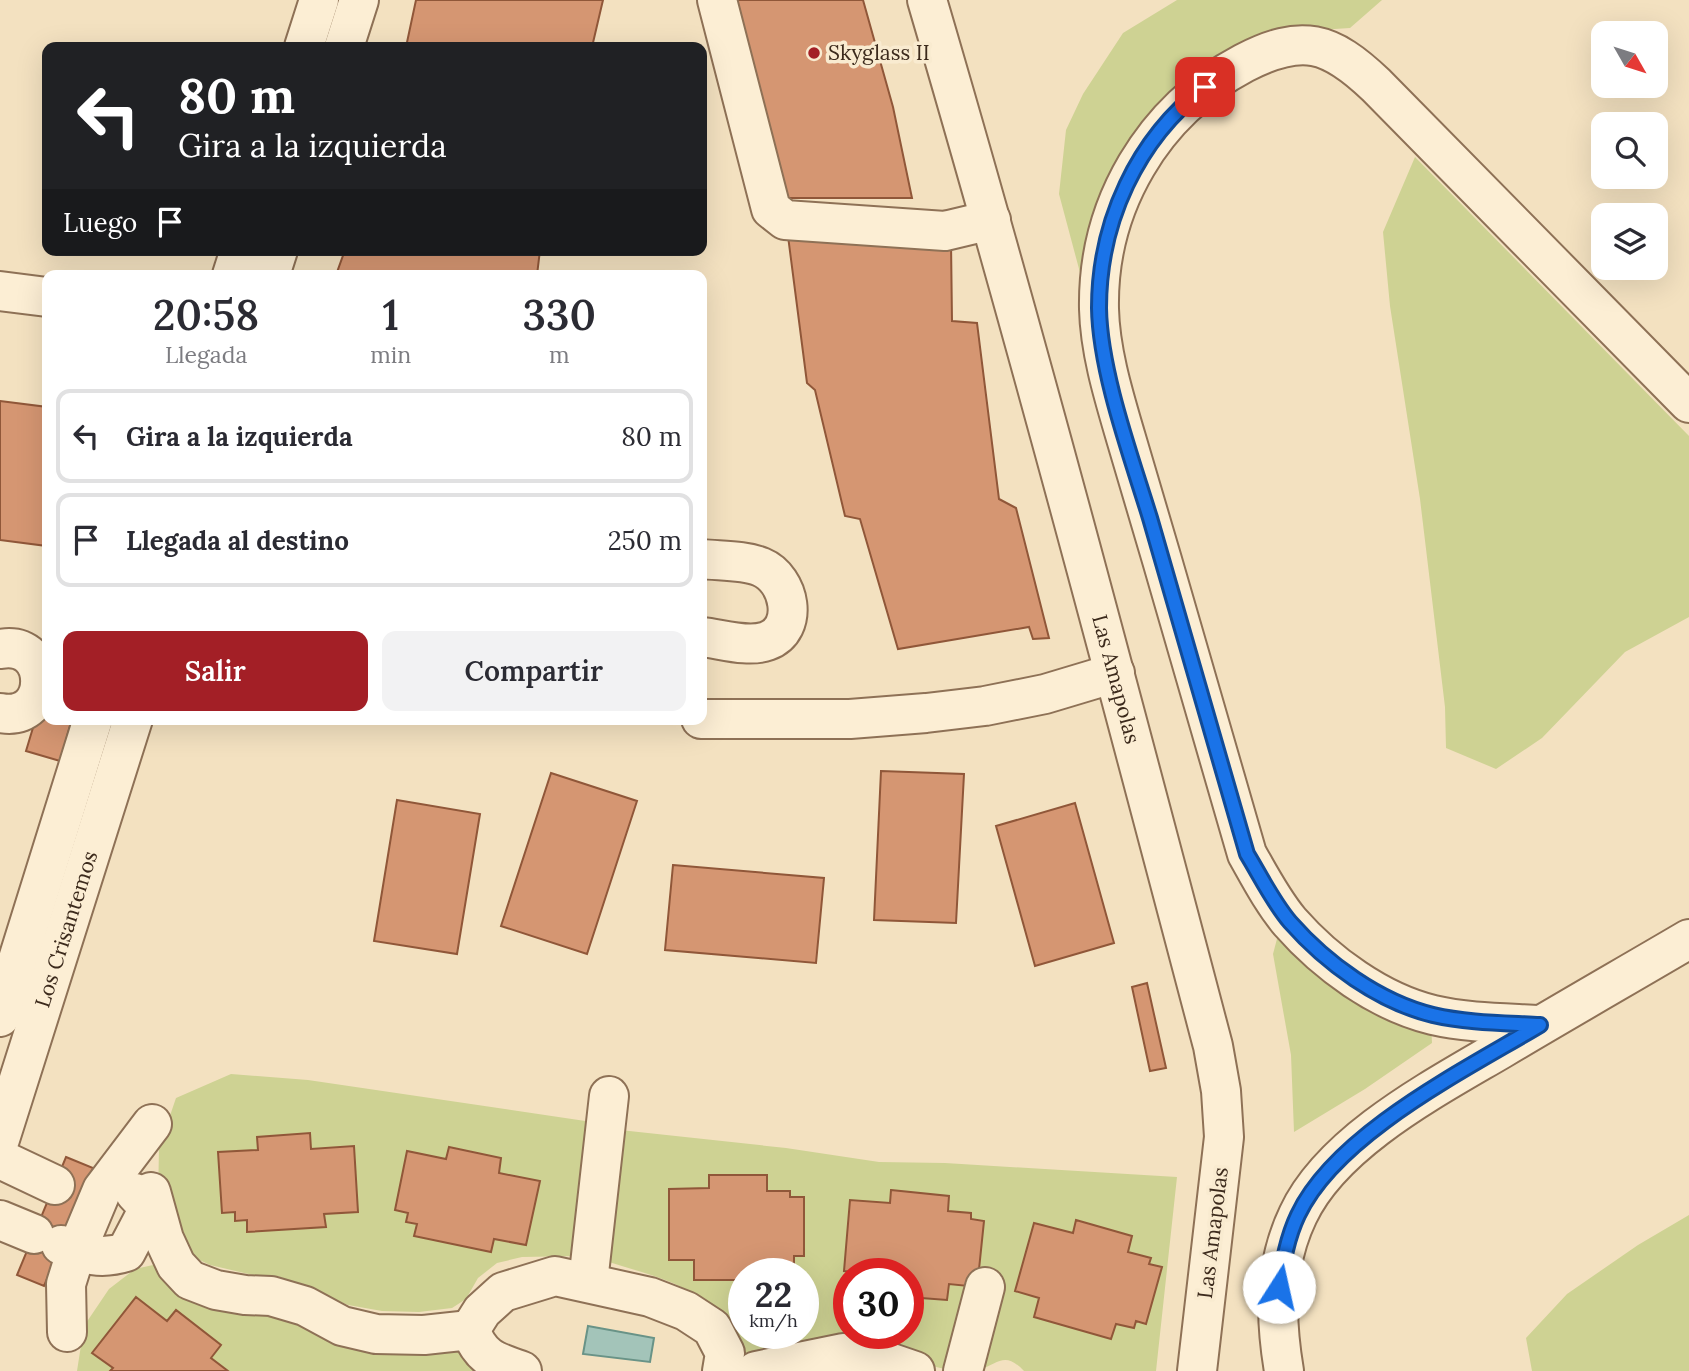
<!DOCTYPE html>
<html lang="es">
<head>
<meta charset="utf-8">
<style>
	body { margin:0; font-family:Lora,serif; background:#f2f2f3; color:#2b2b33; height:100vh; display:flex; flex-direction:column; font-size:26px; white-space:nowrap }
	* { box-sizing:border-box; margin:0 }
	p { font-size:23px; color:#7c7c81 }
	.icon { flex:none; width:38px; height:38px; fill:none; stroke:currentColor; stroke-width:2; stroke-linecap:round; stroke-linejoin:round }
	.map { position:relative; flex:1; overflow:hidden }
	.sheet { position:absolute; left:42px; top:270px; width:665px; height:455px; display:flex; flex-direction:column; background:#fff; border-radius:14px; box-shadow:0 7px 28px #0002 }
	.sheet>* { flex:none }
	.hud { position:absolute; left:42px; top:42px; width:665px; height:214px; border-radius:14px; box-shadow:0 7px 28px #0002; background:#202124; color:#fff; overflow:hidden }
	.needle { width:46px; rotate:129deg }
	.controls { position:absolute; left:1591px; top:21px; display:grid; gap:14px }
	.controls a { display:grid; place-items:center; width:77px; height:77px; border-radius:14px; background:#fff; box-shadow:0 7px 28px #0002; font-size:35px }
	.speed { position:absolute; left:728px; top:1258px; display:flex; gap:14px; font-size:35px; font-weight:700; text-align:center }
	.speed>* { display:grid; place-content:center; width:91px; height:91px; border-radius:50%; background:#fff; box-shadow:0 7px 28px #0002; line-height:1 }
	.speed small { font-size:18px; font-weight:400 }
	.speed .limit { border:10px solid #d22; background:#fff; color:#111 }
	.pin { position:absolute; display:grid; place-items:center; width:60px; height:60px; color:#fff; margin:-30px; border-radius:14px; box-shadow:0 4px 10px #0006 }
	.me { position:absolute; width:77px; margin:-38px; rotate:10deg; stroke-linejoin:round; filter:drop-shadow(0 0 5px #0008) }
	.turn { display:flex; align-items:center; gap:24px; height:147px; padding:0 21px; font-size:32px }
	.turn .icon { width:91px; height:91px; stroke-width:2.5 }
	.turn b { display:block; font-size:49px; line-height:60px }
	.then { display:flex; align-items:center; height:66px; padding:0 21px; background:#0003; gap:14px; font-size:26px }
	.eta { display:flex; justify-content:space-evenly; align-items:center; height:119px; text-align:center }
	.eta b { font-size:42px; font-weight:600; line-height:49px }
	.cta { display:flex; gap:14px; margin-top:auto; padding:14px 21px }
	.cta a { flex:1; height:80px; border-radius:14px; background:#a31f26; color:#fff; font-size:28px; font-weight:600; line-height:80px; text-align:center }
	.cta a+a { background:#f2f2f3; color:#2b2b33 }
	ul { padding:0; list-style:none }
	li { display:flex; align-items:center; gap:21px; height:94px; margin:0 14px 10px; padding:0 7px; border:4px solid #e1e1e2; border-radius:14px }
	li div { flex:1 }
	li b { display:block; font-size:26px }
	li em { font-style:normal }
	.map>svg:first-child { display:block }
	.green { fill:#ced293; fill-rule:evenodd }
	.water { fill:#a3c4b9; stroke:#699387; stroke-width:2 }
	.building { fill:#d59672; stroke:#905739; stroke-width:2 }
	.lines { fill:none; stroke-linecap:round; stroke-linejoin:round }
	.minor-casing { stroke:#8e7156; stroke-width:42 }
	.minor { stroke:#fceed4; stroke-width:38 }
	.route-casing { stroke:#114b97; stroke-width:18 }
	.route { stroke:#1a73e8; stroke-width:12 }
	.poi-dot { fill:#a31f26; stroke:#f9ebd0; stroke-width:2.5 }
	.labels { text-anchor:middle; stroke-width:7; stroke-linejoin:round; paint-order:stroke }
	.poi-label { font-size:21px; fill:#3c2a1c; stroke:#f9ebd0; text-anchor:start }
	.street-label { font-size:21px; fill:#3c2a1c; stroke:#f9ebd0 }
</style>
</head>
<body>
<div class="map">
<svg width="1689" height="1371" viewBox="0 0 1689 1371">
	<rect width="100%" height="100%" fill="#f3e1c0"/>
	<!-- green -->
	<path class="green" d="M 1177,0 L 1382,0 L 1350,28 L 1319,30 L 1154,120 L 1090,310 L 1059,194 L 1066,130 L 1083,94 L 1123,33 Z
		M 1415,157 L 1689,436 L 1689,617 L 1625,652 L 1542,738 L 1496,769 L 1446,748 L 1445,707 L 1420,499 L 1390,306 L 1383,232 Z
		M 1278,935 L 1431,1024 L 1432,1043 L 1365,1089 L 1294,1132 L 1291,1055 L 1273,954 Z
		M 231,1074 L 308,1080 L 592,1122 L 577,1256 L 522,1257 L 497,1263 L 478,1278 L 466,1299 L 452,1308 L 419,1312 L 382,1311 L 348,1305 L 278,1276 L 257,1276 L 210,1265 L 189,1255 L 158,1198 L 159,1148 L 176,1098 Z
		M 620,1130 L 786,1148 L 879,1162 L 945,1163 L 1177,1177 L 1156,1371 L 1024,1371 C 1005,1351 999,1363 979,1370 C 964,1371 943,1371 929,1364 L 741,1367 C 734,1353 718,1314 708,1305 C 680,1279 637,1272 603,1260 ZM 744,1274 L 803,1274 L 803,1334 L 744,1334 ZM 849,1274 L 908,1274 L 908,1334 L 849,1334 Z
		M 1689,1215 L 1689,1371 L 1532,1371 L 1526,1338 L 1567,1294 L 1638,1245 Z
		M 153,1265 L 433,1329 L 509,1371 L 77,1371 L 84,1326 L 109,1289 L 135,1269 Z"/>
	<!-- water -->
	<path class="water" d="M 588,1326 L 654,1338 L 650,1362 L 583,1354 Z"/>
	<!-- building -->
	<path class="building" d="M 416,0 L 603,0 L 592,47 L 406,47 Z
		M 737,0 L 863,0 L 893,107 L 912,198 L 783,198 Z
		M 788,236 L 951,242 L 952,321 L 977,323 L 999,499 L 1016,508 L 1049,638 L 1033,639 L 1029,627 L 898,649 L 860,519 L 845,516 L 815,390 L 807,383 Z
		M 345,250 L 540,250 L 537,275 L 336,275 Z
		M 0,401 L 47,407 L 47,546 L 0,540 Z
		M 47,681 L 47,719 L 72,719 L 60,761 L 26,751 Z
		M 881,771 L 964,774 L 956,923 L 874,920 Z
		M 551,773 L 637,801 L 587,954 L 501,926 Z
		M 397,800 L 480,814 L 457,954 L 374,941 Z
		M 1075,803 L 1114,943 L 1035,966 L 996,826 Z
		M 673,865 L 824,878 L 816,963 L 665,950 Z
		M 1147,983 L 1166,1068 L 1150,1071 L 1132,987 Z
		M 310,1133 L 311,1149 L 354,1146 L 358,1212 L 324,1214 L 326,1227 L 247,1232 L 247,1220 L 235,1221 L 235,1212 L 222,1213 L 218,1152 L 258,1150 L 257,1137 Z
		M 449,1147 L 501,1158 L 499,1173 L 540,1181 L 526,1245 L 494,1239 L 491,1252 L 414,1236 L 417,1224 L 406,1222 L 408,1213 L 395,1210 L 407,1151 L 446,1159 Z
		M 66,1157 L 93,1168 L 44,1286 L 17,1275 Z
		M 709,1175 L 767,1175 L 767,1191 L 790,1191 L 790,1197 L 804,1197 L 804,1256 L 794,1256 L 794,1263 L 775,1263 L 775,1274 L 744,1274 L 744,1280 L 694,1280 L 694,1260 L 669,1260 L 669,1189 L 709,1188 Z
		M 891,1190 L 949,1196 L 948,1211 L 971,1213 L 971,1219 L 984,1221 L 978,1279 L 969,1278 L 968,1286 L 949,1284 L 947,1300 L 908,1297 L 908,1274 L 869,1274 L 844,1271 L 850,1200 L 890,1203 Z
		M 1076,1220 L 1132,1236 L 1128,1252 L 1151,1258 L 1149,1264 L 1162,1267 L 1146,1324 L 1136,1321 L 1134,1328 L 1116,1324 L 1111,1339 L 1034,1317 L 1039,1298 L 1015,1291 L 1034,1223 L 1073,1233 Z
		M 136,1297 L 167,1321 L 176,1310 L 221,1345 L 211,1358 L 228,1371 L 110,1371 L 113,1368 L 92,1353 Z"/>
	<g class="lines">
		<!-- minor casing -->
		<g class="minor-casing">
			<g id="minor">
				<path d="M 717,0 L 771,209 L 785,220 L 945,231 L 991,220"/>
				<path id="s1" d="M 927,0 C 1029,347 1121,697 1213,1046 L 1221,1091 L 1224,1137 L 1197,1371"/>
				<path d="M 304,47 L 319,0"/>
				<path d="M 344,47 L 359,0"/>
				<path d="M 232,275 L 240,250"/>
				<path d="M 270,275 L 278,250"/>
				<path d="M 0,291 L 47,297"/>
				<path d="M 702,559 C 720,561 745,560 761,567 C 790,579 800,629 767,641 C 748,648 721,639 702,637"/>
				<path d="M 0,649 C 53,639 54,723 0,713"/>
				<path d="M 701,719 L 850,719 L 926,713 L 985,706 L 1045,694 L 1115,673"/>
				<path d="M 0,1017 L 93,719"/>
				<path d="M 1540,1025 C 1504,1023 1467,1023 1433,1015 C 1379,1002 1326,963 1290,922 C 1273,902 1260,877 1247,854 C 1219,756 1190,658 1162,560 C 1150,519 1138,478 1126,438 C 1114,397 1100,352 1099,309 C 1097,205 1153,111 1244,63 C 1302,33 1330,41 1376,85 L 1689,403"/>
				<path id="s2" d="M 0,1139 L 133,719"/>
				<path d="M 0,1159 L 55,1185"/>
				<path d="M 151,1192 L 164,1239 L 176,1265 L 190,1280 L 216,1290 L 245,1295 L 271,1296 L 305,1306 L 342,1326 L 376,1334 L 424,1335 L 470,1330 C 482,1359 494,1361 522,1371"/>
				<path d="M 0,1220 L 34,1234"/>
				<path d="M 61,1245 C 85,1255 101,1260 126,1252 L 149,1208 L 135,1193"/>
				<path d="M 588,1282 L 609,1096"/>
				<path d="M 470,1330 L 482,1311 L 503,1292 L 555,1276 L 650,1297 L 686,1311 L 712,1328 L 725,1353 L 722,1371"/>
				<path d="M 67,1332 L 66,1284 L 76,1252 L 102,1190 L 152,1124"/>
				<path d="M 756,1371 L 843,1353 L 880,1359 L 915,1371"/>
				<path d="M 963,1371 L 985,1287"/>
				<path d="M 1284,1371 C 1275,1318 1274,1265 1298,1215 C 1332,1142 1433,1089 1501,1049 C 1563,1012 1626,976 1689,939"/>
			</g>
		</g>
		<!-- minor -->
		<use href="#minor" class="minor"/>
	</g>
	<g class="lines">
		<!-- route casing -->
		<g class="route-casing">
			<path id="route" d="M 1205,87 C 1137,139 1099,222 1099,308 C 1100,372 1131,456 1150,518 C 1182,630 1215,742 1247,854 C 1261,877 1273,902 1290,922 C 1326,963 1379,1002 1433,1015 C 1467,1023 1504,1023 1540,1025 C 1465,1070 1336,1134 1298,1215 C 1287,1238 1283,1263 1279,1287"/>
		</g>
		<!-- route -->
		<use href="#route" class="route"/>
	</g>
	<!-- markers -->
	<circle class="poi-dot" cx="814" cy="53" r="7"/>
	<g class="labels">
		<!-- poi labels -->
		<g class="poi-label">
			<text x="828" y="60">Skyglass II</text>
		</g>
		<!-- street labels -->
		<g class="street-label">
			<text dy="7" stroke="none"><textPath href="#s1" startOffset="705">Las Amapolas</textPath></text>
			<text dy="7" stroke="none"><textPath href="#s2" startOffset="220">Los Crisantemos</textPath></text>
			<text transform="translate(1213 1233) rotate(-83)" y="7">Las Amapolas</text>
		</g>
	</g>
</svg>
<div class="controls">
<a><svg class="needle" viewBox="-14 -14 28 28"><path d="M0-13l5 13h-10z" fill="#e53935"/><path d="M0 13l5-13h-10z" fill="#7c7c81"/></svg></a>
<a><svg class="icon" aria-label="search" viewBox="0 0 24 24"><circle cx="10" cy="10" r="6"/><path d="M15 15l6 6"/></svg></a>
<a><svg class="icon" aria-label="layers" viewBox="0 0 24 24"><path d="M12 4l9 5-9 5-9-5zM3 14l9 5 9-5"/></svg></a>
</div>
<div class="speed"><div>22<small>km/h</small></div><div class="limit">30</div></div>
<div class="pin" style="left:1205px;top:87px;background:#d93025"><svg class="icon" aria-label="arrive" viewBox="0 0 24 24"><path d="M6 21V4h12l-3 4 3 4H6"/></svg></div>
<svg class="me" style="left:1279px;top:1287px" viewBox="-20 -20 40 40"><circle r="19" fill="#fff"/><path d="M0-13L10 11 0 6-10 11z" fill="#1a73e8"/></svg>
<div class="hud">
<div class="turn"><svg class="icon" aria-label="left" viewBox="0 0 24 24"><path d="M17 20v-9H6M10 6l-5 5 5 5"/></svg><div><b>80 m</b>Gira a la izquierda</div></div>
<div class="then">Luego<svg class="icon" aria-label="arrive" viewBox="0 0 24 24"><path d="M6 21V4h12l-3 4 3 4H6"/></svg></div>
</div>
<section class="sheet">
<div class="eta">
<div><b>20:58</b><p>Llegada</p></div>
<div><b>1</b><p>min</p></div>
<div><b>330</b><p>m</p></div>
</div>
<ul>
<li><svg class="icon" aria-label="left" viewBox="0 0 24 24"><path d="M17 20v-9H6M10 6l-5 5 5 5"/></svg><div><b>Gira a la izquierda</b></div><em>80 m</em></li>
<li><svg class="icon" aria-label="arrive" viewBox="0 0 24 24"><path d="M6 21V4h12l-3 4 3 4H6"/></svg><div><b>Llegada al destino</b></div><em>250 m</em></li>
</ul>
<div class="cta"><a>Salir</a><a>Compartir</a></div>
</section>
</div>
</body>
</html>
